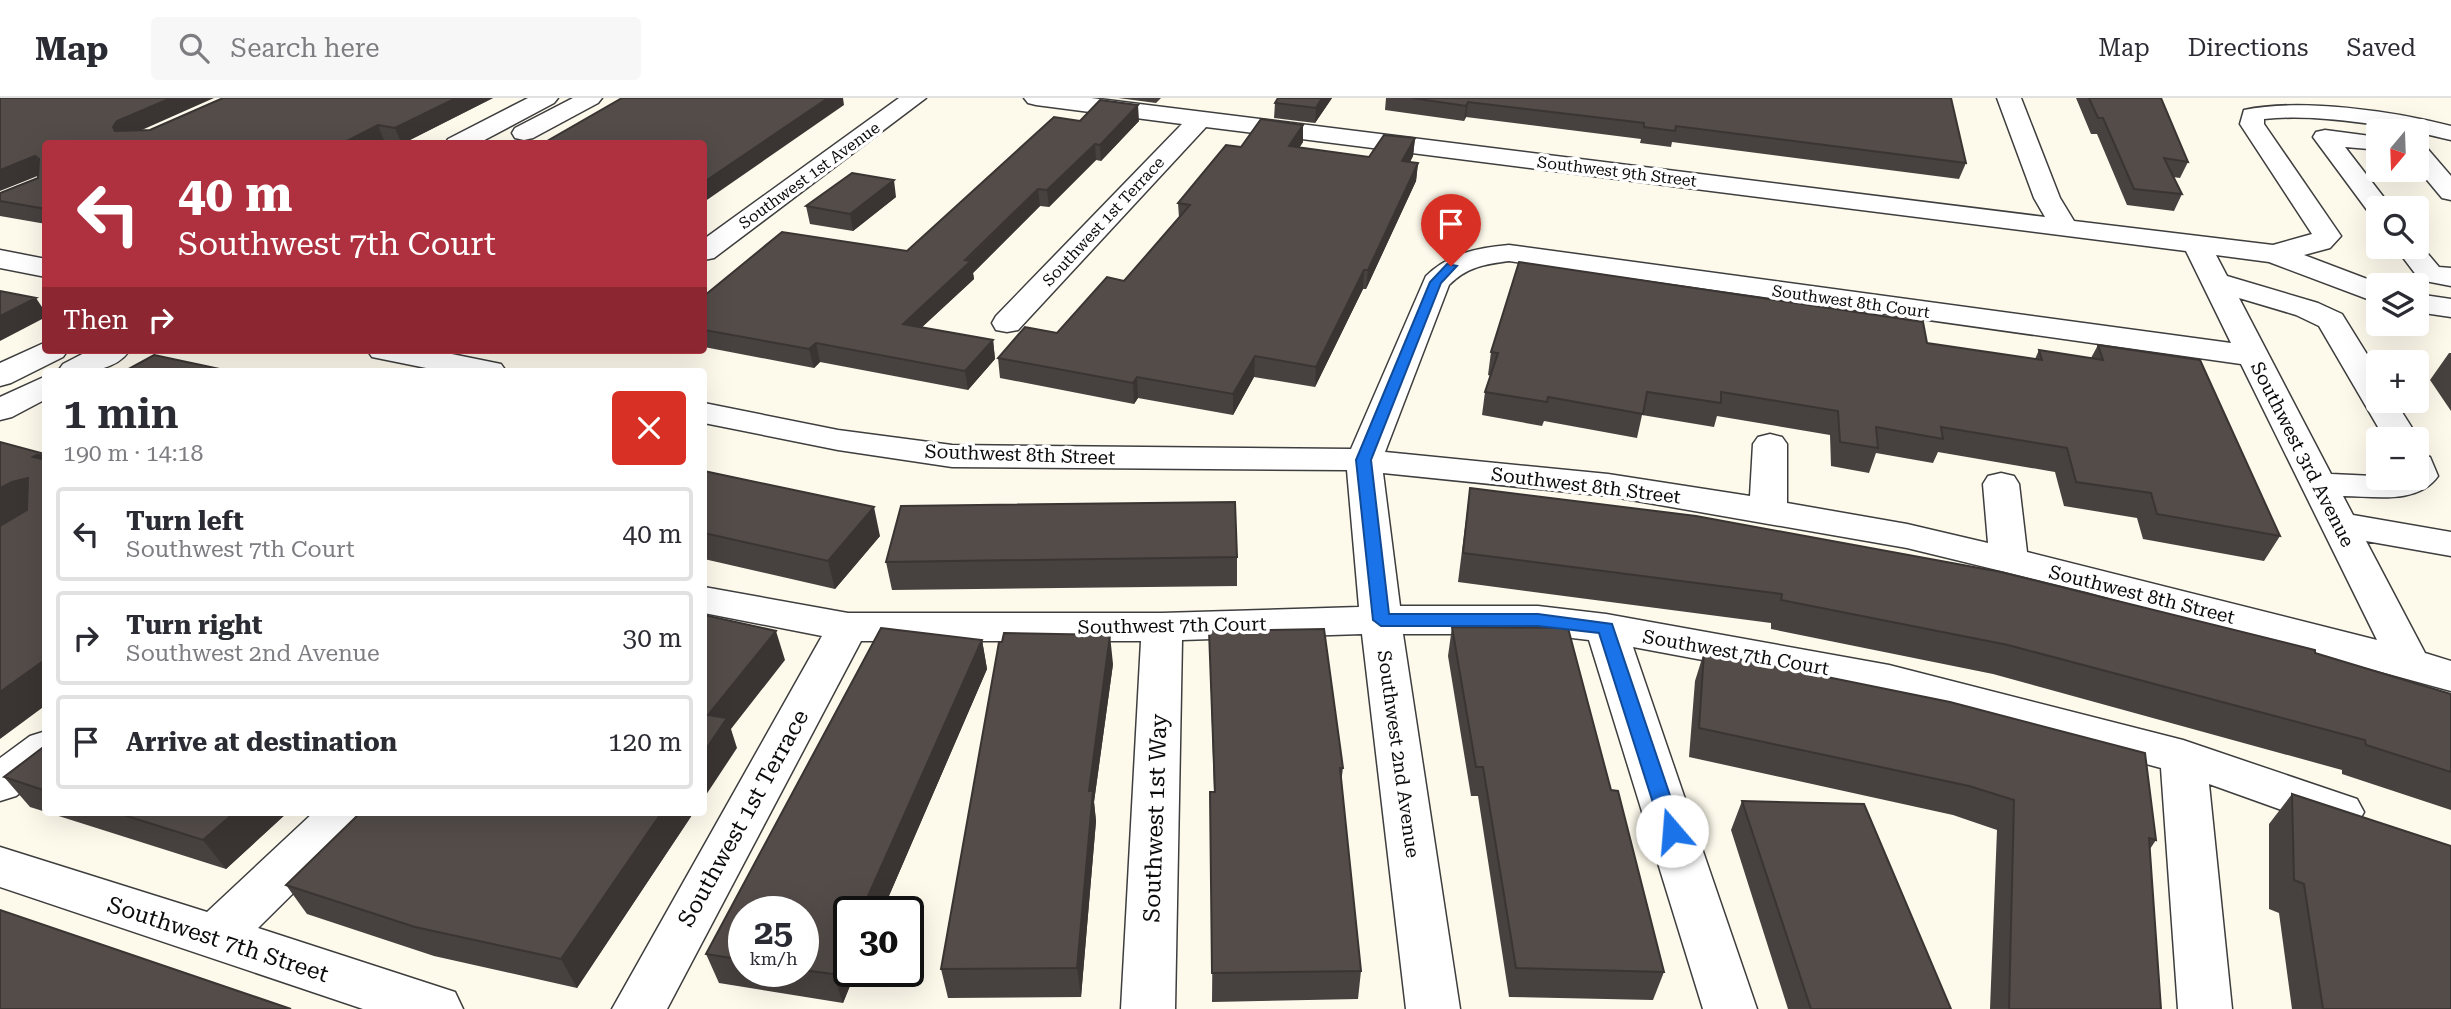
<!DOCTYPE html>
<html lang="en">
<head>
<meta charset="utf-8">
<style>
	body { margin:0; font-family:"Roboto Serif",serif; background:#f7f7f7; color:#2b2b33; height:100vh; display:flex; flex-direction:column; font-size:26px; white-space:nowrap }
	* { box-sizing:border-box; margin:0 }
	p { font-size:23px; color:#7c7c81 }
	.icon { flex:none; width:38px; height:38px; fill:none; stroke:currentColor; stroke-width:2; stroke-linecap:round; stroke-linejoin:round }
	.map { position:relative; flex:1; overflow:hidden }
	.side { position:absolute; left:42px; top:270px; width:665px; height:448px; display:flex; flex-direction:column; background:#fff; border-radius:7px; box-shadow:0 7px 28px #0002 }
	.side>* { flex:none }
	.banner { position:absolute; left:42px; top:42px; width:665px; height:214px; border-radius:7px; box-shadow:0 7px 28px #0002; background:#af303e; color:#fff; overflow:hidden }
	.needle { width:46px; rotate:199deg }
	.buttons { position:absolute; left:2366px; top:21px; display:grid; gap:14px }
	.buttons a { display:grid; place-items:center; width:63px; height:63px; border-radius:7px; background:#fff; box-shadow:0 7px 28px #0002; font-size:35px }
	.speed { position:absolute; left:728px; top:798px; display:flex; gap:14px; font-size:35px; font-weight:700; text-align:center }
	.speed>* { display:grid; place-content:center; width:91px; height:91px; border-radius:50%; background:#fff; box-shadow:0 7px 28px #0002; line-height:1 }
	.speed small { font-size:18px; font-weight:400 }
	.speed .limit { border:4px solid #111; border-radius:10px; background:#fff; color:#111 }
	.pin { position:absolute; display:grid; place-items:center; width:60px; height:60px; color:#fff; margin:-72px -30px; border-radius:50% 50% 50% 0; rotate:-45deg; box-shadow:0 0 7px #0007 }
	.pin .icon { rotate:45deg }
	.me { position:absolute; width:77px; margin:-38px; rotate:342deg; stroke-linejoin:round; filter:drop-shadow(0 0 5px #0008) }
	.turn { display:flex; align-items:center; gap:24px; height:147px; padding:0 21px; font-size:32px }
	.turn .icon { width:91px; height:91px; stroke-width:2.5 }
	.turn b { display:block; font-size:49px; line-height:60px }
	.then { display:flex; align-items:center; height:66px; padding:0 21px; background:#0003; gap:14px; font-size:26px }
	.round { display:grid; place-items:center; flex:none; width:74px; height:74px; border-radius:7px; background:#f7f7f7 }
	.head { display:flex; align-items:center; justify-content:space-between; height:119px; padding:0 21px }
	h1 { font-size:42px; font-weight:600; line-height:52px }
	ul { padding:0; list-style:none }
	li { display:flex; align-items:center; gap:21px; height:94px; margin:0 14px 10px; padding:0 7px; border:4px solid #e1e1e2; border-radius:7px }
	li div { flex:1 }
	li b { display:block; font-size:26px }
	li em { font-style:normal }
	header { display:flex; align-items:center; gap:42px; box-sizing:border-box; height:98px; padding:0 35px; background:#fff; border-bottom:2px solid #e1e1e2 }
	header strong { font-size:33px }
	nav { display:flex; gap:38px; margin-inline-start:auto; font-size:24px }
	.search { width:490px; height:63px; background:#f7f7f7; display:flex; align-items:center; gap:18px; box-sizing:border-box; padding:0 24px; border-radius:7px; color:#7c7c81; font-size:26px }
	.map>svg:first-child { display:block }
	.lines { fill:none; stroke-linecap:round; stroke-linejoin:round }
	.minor-casing { stroke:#3e3e3e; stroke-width:3 }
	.minor { fill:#fff; fill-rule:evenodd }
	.wall { fill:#47413f; fill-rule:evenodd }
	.shaded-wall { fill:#3a3533 }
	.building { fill:#534c49; stroke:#3a3533; stroke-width:2 }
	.route { fill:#1a73e8; stroke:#114b97; stroke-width:2 }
	.labels { text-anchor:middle; stroke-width:7; stroke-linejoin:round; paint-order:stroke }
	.far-street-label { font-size:16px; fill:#0b0b0b; stroke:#fff }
	.street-label { font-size:19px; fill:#0b0b0b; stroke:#fff }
	.near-street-label { font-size:23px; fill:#0b0b0b; stroke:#fff }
</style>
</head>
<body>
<header>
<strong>Map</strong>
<div class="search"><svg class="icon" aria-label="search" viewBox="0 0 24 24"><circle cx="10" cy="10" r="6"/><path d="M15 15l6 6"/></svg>Search here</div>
<nav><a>Map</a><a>Directions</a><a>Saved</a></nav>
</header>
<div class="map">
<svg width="2451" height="911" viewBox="0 0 2451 911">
	<rect width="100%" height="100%" fill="#fdf9eb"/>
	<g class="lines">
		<!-- minor casing -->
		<g class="minor-casing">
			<path id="minor" d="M 528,0 L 558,0 L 554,5 L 477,46 L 445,46 L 448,41 Z
				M 573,0 L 602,0 L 598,5 L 533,40 L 524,42 L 515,40 L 512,35 L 515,30 Z
				M 899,0 L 926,0 L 714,160 L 704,162 L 704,141 Z
				M 1024,0 L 1091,0 L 2045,119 L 2034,100 L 1997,0 L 2021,0 L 2060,100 L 2074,123 L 2273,147 L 2312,136 L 2240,26 L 2244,12 C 2301,0 2393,13 2451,28 L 2451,42 C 2396,29 2322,15 2264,21 L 2264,26 L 2341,138 L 2330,150 L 2304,157 L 2383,187 L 2378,187 L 2378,205 L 2269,164 L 2216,157 L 2227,178 L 2318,205 L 2342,216 L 2378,274 L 2378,303 L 2395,303 L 2419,341 L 2417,345 L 2417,341 L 2385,341 L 2319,228 L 2296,217 L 2239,200 L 2331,376 L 2417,380 L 2417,356 L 2430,359 L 2438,378 C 2418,407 2374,398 2343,398 L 2353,417 L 2451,434 L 2451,458 L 2366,443 L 2425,555 L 2451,563 L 2451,593 L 2087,494 L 1907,450 L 1608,398 L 1383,375 L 1400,508 L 1538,508 L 1606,516 L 1889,567 L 2183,642 L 2357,701 L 2364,714 L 2357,727 L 2340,733 L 2209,686 L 2232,911 L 2178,911 L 2161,670 L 1889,597 L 1633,549 L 1757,911 L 1703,911 L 1589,542 L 1538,536 L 1403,536 L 1460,911 L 1406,911 L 1362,536 L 1182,542 L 1175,911 L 1121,911 L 1141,543 L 861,543 L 667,911 L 612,911 L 822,538 L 704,515 L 704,489 L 848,515 L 1162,515 L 1359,509 L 1347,372 L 952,369 L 838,352 L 704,325 L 704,305 L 838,332 L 952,347 L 1351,351 L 1426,178 C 1450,155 1477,150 1509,147 L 2231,245 L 2186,153 L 1206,29 L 1018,232 L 1007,234 L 996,232 L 992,225 L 996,218 L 1182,26 L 1036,7 L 1028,5 ZM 1509,163 L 2241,266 L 2377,542 L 2027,454 L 2019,386 L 2014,378 L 2001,375 L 1988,378 L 1983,386 L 1988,445 L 1907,426 L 1787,405 L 1787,346 L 1782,339 L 1770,336 L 1758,339 L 1753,346 L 1750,398 L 1608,376 L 1385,354 L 1449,187 C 1467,169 1485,166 1509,163 Z
				M 2325,32 L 2378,39 L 2378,49 L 2369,51 L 2345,49 L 2392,110 L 2378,110 L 2378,118 L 2370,116 L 2313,39 L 2316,34 Z
				M 2417,47 L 2426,49 L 2451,78 L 2451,102 L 2442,100 L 2417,70 Z
				M 2417,143 L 2439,169 L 2451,170 L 2451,188 L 2420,182 L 2395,149 L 2417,149 Z
				M 0,152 L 46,161 L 46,179 L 0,170 Z
				M 2417,196 L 2451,201 L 2451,219 L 2417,214 Z
				M 46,244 L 46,252 L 68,252 L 63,259 L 11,285 L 0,288 L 0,265 Z
				M 90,252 L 130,252 C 113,276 83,273 58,273 L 63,266 Z
				M 367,252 L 432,252 L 501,266 L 506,273 L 441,273 L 372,259 Z
				M 46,278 L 46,301 L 12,319 L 0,322 L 0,299 Z
				M 46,633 L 46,675 L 16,698 L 0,703 L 0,660 L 30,638 Z
				M 314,714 L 369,714 L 362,727 L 258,830 L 455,894 L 463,911 L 363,911 L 0,789 L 0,749 L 207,814 Z"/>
		</g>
		<!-- minor -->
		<use href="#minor" class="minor"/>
	</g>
	<!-- wall -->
	<path class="wall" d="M 0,0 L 140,33 L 493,0 L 402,46 L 384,43 L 379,46 L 46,46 L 46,126 L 0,118 L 0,95 L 38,80 L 38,77 Z
		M 1118,0 L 1161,0 L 1156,5 Z
		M 1332,0 L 1315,25 L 1274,20 L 1275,5 Z
		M 1386,0 L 1951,0 L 1966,65 L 1959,81 L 1672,44 L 1671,49 L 1640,45 L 1641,41 L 1466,19 L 1464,23 L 1385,12 Z
		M 2076,0 L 2161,0 L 2188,64 L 2180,80 L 2173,79 L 2182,96 L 2174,113 L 2127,107 L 2097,36 L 2091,36 Z
		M 1080,23 L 1139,23 L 1101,63 L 1096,62 L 1049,109 L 1040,108 L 973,175 L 974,181 L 922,229 L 993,242 L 995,261 L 968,292 L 820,264 L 814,270 L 704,249 L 704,198 L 907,153 Z
		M 1415,40 L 1413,58 L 1410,64 L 1418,65 L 1416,83 L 1366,191 L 1363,191 L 1315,289 L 1254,279 L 1233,317 L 1138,300 L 1134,306 L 1000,280 L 998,260 L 1057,235 L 1124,183 L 1179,120 L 1178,105 L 1241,49 L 1303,44 L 1299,50 L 1369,59 Z
		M 896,99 L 853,133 L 810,126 L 806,108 Z
		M 1927,245 L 2035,261 L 2039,252 L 2091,260 L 2098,247 L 2280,438 L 2264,463 L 2143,441 L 2137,420 L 2064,408 L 2055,374 L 1938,354 L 1933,365 L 1876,355 L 1869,375 L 1831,368 L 1830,337 L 1717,318 L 1714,329 L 1642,317 L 1637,340 L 1544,323 L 1542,328 L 1482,317 L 1485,294 L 1491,278 L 1488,277 L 1491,254 Z
		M 2449,255 L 2451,255 L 2451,313 L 2430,282 Z
		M 704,373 L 880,438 L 835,491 L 704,461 Z
		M 1470,390 L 2315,555 L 2451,596 L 2451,712 L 2342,676 L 2342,672 L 1993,576 L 1771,531 L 1771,525 L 1458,484 Z
		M 1237,459 L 1237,488 L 892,492 L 886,464 Z
		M 1452,529 L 1611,692 L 1664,874 L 1653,902 L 1509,899 L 1478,698 L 1471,698 L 1448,558 Z
		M 881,530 L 982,542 L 987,571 L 882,814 L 849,814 L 849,873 L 856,873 L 843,905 L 719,885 L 706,856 ZM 744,814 L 803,814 L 803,873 L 744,873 Z
		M 1209,533 L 1343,670 L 1341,685 L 1361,873 L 1358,901 L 1212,904 L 1214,694 Z
		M 1704,554 L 2156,742 L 2150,751 L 2161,911 L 1990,911 L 1997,732 L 1953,717 L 1689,659 L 1695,583 Z
		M 1113,566 L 1094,704 L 1096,723 L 1081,899 L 948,900 L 941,871 Z
		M 46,647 L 46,714 L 30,709 L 4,679 Z
		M 2292,696 L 2451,911 L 2292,911 L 2279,815 L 2269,811 L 2269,726 Z
		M 1742,703 L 1951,911 L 1788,911 L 1731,732 Z
		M 46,714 L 288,714 L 226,771 Z
		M 694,714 L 577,890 L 434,858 L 307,816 L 286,787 Z"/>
	<!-- shaded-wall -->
	<path class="shaded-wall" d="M 171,0 L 214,0 L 126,39 L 122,45 L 113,29 L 117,23 Z
		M 456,0 L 493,0 L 402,46 L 395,30 Z
		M 828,0 L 843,0 L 844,7 L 704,104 L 704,84 Z
		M 1322,0 L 1332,0 L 1315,25 L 1316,10 Z
		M 1468,4 L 1466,19 L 1464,23 L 1466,8 Z
		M 1138,7 L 1139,23 L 1101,63 L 1100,47 Z
		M 378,27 L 384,43 L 379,46 L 341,46 Z
		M 1303,27 L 1303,44 L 1288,66 L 1289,48 Z
		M 1415,40 L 1413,58 L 1401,81 L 1402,63 Z
		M 1095,46 L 1096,62 L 1049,109 L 1047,92 Z
		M 35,58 L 45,75 L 0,93 L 0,72 Z
		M 1418,65 L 1416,83 L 1366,191 L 1368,172 Z
		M 894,82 L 896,99 L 853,133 L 850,116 Z
		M 1038,91 L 1040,108 L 973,175 L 974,181 L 906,244 L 903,226 Z
		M 1364,172 L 1363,191 L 1315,289 L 1316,269 Z
		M 36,200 L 46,215 L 46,219 L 0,243 L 0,218 Z
		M 993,242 L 995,261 L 968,292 L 965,273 Z
		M 816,245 L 820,264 L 814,270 L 809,251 Z
		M 1255,258 L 1254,279 L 1233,317 L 1233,296 Z
		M 1137,279 L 1138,300 L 1134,306 L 1133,285 Z
		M 41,355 L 46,362 L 33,359 Z
		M 28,380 L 46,405 L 0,430 L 0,390 L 12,384 Z
		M 874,409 L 880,438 L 835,491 L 828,463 Z
		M 776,533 L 785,562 L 731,631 L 737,650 L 704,700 L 704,655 L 708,617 Z
		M 1110,537 L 1113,566 L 1094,704 L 1096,723 L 1081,899 L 1077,870 L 1089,693 Z
		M 982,542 L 987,571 L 882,814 L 861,814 Z
		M 46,561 L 46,607 L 0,641 L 0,594 Z
		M 235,714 L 288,714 L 226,771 L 203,742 Z
		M 662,714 L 694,714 L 577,890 L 561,861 Z
		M 849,841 L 849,873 L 856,873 L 843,905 L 833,876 Z"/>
	<!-- building -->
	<path class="building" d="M 0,0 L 171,0 L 117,23 L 113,29 L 115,33 L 150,32 L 223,0 L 456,0 L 395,30 L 378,27 L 341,46 L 46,46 L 46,111 L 0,103 L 0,95 L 38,80 L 39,61 L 35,58 L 0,72 Z
		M 622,0 L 828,0 L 704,84 L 704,46 L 542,46 Z
		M 1278,0 L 1322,0 L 1316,10 L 1275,5 Z
		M 1412,0 L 1951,0 L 1966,65 L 1676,28 L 1675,33 L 1644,29 L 1644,25 L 1468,4 L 1466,8 Z
		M 2089,0 L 2161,0 L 2188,64 L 2164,60 L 2182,96 L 2134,91 L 2103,20 L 2098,20 Z
		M 1100,2 L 1138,7 L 1100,47 L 1095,46 L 1047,92 L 1038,91 L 965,162 L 971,163 L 903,226 L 993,242 L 965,273 L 816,245 L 809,251 L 704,232 L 704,198 L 782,134 L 907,153 L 1054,19 L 1080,23 Z
		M 1261,21 L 1303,27 L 1289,48 L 1369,59 L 1384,37 L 1415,40 L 1402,63 L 1418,65 L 1368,172 L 1364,172 L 1316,269 L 1255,258 L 1233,296 L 1137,279 L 1133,285 L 998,260 L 1025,229 L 1057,235 L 1107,179 L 1124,183 L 1190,107 L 1178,105 L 1226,47 L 1241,49 Z
		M 852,75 L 894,82 L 850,116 L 806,108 Z
		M 1519,164 L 1923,224 L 1927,245 L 2042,262 L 2039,252 L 2103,262 L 2098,247 L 2200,262 L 2280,438 L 2157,416 L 2151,395 L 2076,384 L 2067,350 L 1941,329 L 1943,341 L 1876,329 L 1878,350 L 1840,344 L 1838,313 L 1721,294 L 1721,305 L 1647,294 L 1643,316 L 1548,299 L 1547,304 L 1485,294 L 1498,255 L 1491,254 Z
		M 0,193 L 36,200 L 0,218 Z
		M 154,257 L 229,273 L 125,273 Z
		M 0,344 L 41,355 L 33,359 L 46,362 L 46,561 L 0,594 L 0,428 L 27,412 L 28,380 L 12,384 L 0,390 Z
		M 704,373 L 874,409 L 828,463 L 704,435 Z
		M 1470,390 L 1696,418 L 2001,474 L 2315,552 L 2315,555 L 2451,596 L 2451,674 L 2366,647 L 2365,642 L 2008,547 L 1781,502 L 1782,496 L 1463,455 Z
		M 1235,404 L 1237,459 L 886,464 L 901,408 Z
		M 704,517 L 776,533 L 708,617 L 727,620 L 704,654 Z
		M 1452,529 L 1568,530 L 1611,692 L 1618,693 L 1664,874 L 1516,870 L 1483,669 L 1476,669 Z
		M 881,530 L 982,542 L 861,814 L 849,814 L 849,841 L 833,876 L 803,872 L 803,814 L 744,814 L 744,862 L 706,856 Z
		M 1324,531 L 1343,670 L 1340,670 L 1361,873 L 1212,875 L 1210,694 L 1215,694 L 1209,533 Z
		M 1004,535 L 1110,537 L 1089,693 L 1093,693 L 1077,870 L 941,871 L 999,544 L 1002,544 Z
		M 1704,554 L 1950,604 L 2145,655 L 2156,742 L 2149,740 L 2161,911 L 2009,911 L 2014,702 L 1969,688 L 1699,630 Z
		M 46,647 L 46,693 L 4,679 Z
		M 2292,696 L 2451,748 L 2451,911 L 2323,911 L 2304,786 L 2294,782 Z
		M 1742,703 L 1864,706 L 1951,911 L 1811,911 Z
		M 114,714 L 235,714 L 203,742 Z
		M 361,714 L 662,714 L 561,861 L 415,829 L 286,787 Z
		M 0,812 L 291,911 L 0,911 Z"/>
	<!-- route -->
	<path class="route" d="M 1447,166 L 1457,168 L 1441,185 L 1371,362 L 1389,516 L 1538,516 L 1612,526 L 1682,733 L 1679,739 L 1672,741 L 1665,739 L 1662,733 L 1599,535 L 1538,528 L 1381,528 L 1373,522 L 1356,362 L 1430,184 Z"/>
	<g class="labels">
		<!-- far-street labels -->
		<g class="far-street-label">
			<text transform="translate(1617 73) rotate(7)" y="6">Southwest 9th Street</text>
			<text transform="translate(809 77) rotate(-36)" y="6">Southwest 1st Avenue</text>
			<text transform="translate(1103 123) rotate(-47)" y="6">Southwest 1st Terrace</text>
			<text transform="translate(1851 203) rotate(8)" y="6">Southwest 8th Court</text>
		</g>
		<!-- street labels -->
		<g class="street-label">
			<text transform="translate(1020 356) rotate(2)" y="7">Southwest 8th Street</text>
			<text transform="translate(2303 356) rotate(63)" y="7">Southwest 3rd Avenue</text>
			<text transform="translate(1586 387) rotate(7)" y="7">Southwest 8th Street</text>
			<text transform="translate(2142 496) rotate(14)" y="7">Southwest 8th Street</text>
			<text transform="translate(1172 527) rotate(-1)" y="7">Southwest 7th Court</text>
			<text transform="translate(1736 554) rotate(10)" y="7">Southwest 7th Court</text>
			<text transform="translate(1399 656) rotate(82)" y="7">Southwest 2nd Avenue</text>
		</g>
		<!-- near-street labels -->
		<g class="near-street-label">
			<text transform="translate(743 720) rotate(-61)" y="8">Southwest 1st Terrace</text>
			<text transform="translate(1155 720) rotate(-88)" y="8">Southwest 1st Way</text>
			<text transform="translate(218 841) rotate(18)" y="8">Southwest 7th Street</text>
		</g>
	</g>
</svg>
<div class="buttons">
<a><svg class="needle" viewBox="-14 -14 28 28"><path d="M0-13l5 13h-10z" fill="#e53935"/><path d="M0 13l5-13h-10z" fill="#7c7c81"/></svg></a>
<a><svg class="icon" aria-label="search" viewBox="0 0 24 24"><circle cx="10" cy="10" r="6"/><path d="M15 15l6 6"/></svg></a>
<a><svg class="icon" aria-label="layers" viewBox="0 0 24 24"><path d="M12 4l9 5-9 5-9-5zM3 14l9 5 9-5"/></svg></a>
<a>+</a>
<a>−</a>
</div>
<div class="speed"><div>25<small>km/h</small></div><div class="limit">30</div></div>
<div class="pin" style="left:1451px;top:168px;background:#d93025"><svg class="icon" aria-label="arrive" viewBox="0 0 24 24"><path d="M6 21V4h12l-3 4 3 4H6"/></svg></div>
<svg class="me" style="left:1672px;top:733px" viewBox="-20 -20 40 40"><circle r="19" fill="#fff"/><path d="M0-13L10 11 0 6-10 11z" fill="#1a73e8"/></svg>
<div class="banner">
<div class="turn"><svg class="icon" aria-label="left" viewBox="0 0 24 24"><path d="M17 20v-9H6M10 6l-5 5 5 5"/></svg><div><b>40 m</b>Southwest 7th Court</div></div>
<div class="then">Then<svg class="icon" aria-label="right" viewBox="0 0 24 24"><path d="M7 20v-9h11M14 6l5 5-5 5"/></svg></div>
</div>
<section class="side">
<div class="head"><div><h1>1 min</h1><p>190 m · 14:18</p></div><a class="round" style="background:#d93025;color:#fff"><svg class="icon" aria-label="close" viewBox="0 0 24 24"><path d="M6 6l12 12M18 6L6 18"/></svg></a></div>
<ul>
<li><svg class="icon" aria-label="left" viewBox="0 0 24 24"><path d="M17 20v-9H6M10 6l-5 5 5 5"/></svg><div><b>Turn left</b><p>Southwest 7th Court</p></div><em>40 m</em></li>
<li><svg class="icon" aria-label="right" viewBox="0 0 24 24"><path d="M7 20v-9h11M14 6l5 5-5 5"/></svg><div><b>Turn right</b><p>Southwest 2nd Avenue</p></div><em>30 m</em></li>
<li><svg class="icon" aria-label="arrive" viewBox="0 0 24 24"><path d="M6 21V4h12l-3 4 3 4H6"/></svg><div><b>Arrive at destination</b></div><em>120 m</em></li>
</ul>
</section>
</div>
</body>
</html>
